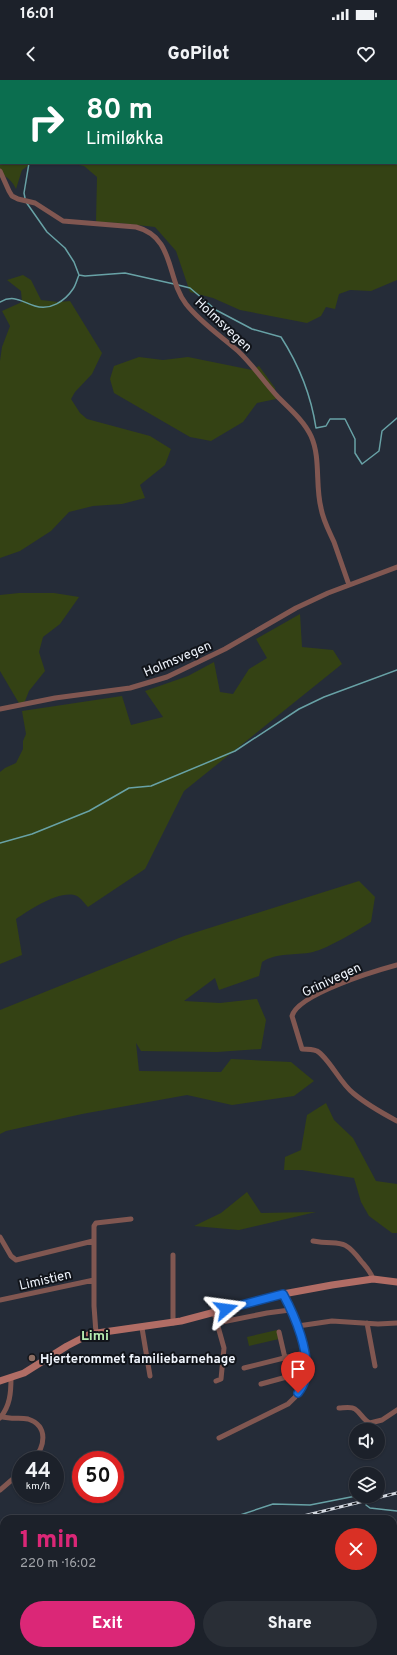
<!DOCTYPE html>
<html lang="en">
<head>
<meta charset="utf-8">
<style>
	body { margin:0; font-family:Overpass,sans-serif; background:#292e36; color:#f1f3f6; height:100vh; display:flex; flex-direction:column; font-size:15px; white-space:nowrap }
	* { box-sizing:border-box; margin:0 }
	p { font-size:13px; color:#a0a3a8 }
	.icon { flex:none; width:22px; height:22px; fill:none; stroke:currentColor; stroke-width:2; stroke-linecap:round; stroke-linejoin:round }
	.map { position:relative; flex:1; overflow:hidden }
	.sheet { position:absolute; left:0px; top:1435px; width:397px; height:140px; display:flex; flex-direction:column; background:#1c212a; border-radius:12px 12px 0 0; box-shadow:0 1px 3px #0004,0 0 0 1px #3a3e47 }
	.sheet>* { flex:none }
	.banner { position:absolute; left:0px; top:0px; width:397px; height:84px; box-shadow:0 1px 3px #0004,0 0 0 1px #3a3e47; background:#0b6e4f; color:#fff; overflow:hidden }
	.fabs { position:absolute; left:349px; top:1343px; display:grid; gap:8px }
	.fabs a { display:grid; place-items:center; width:36px; height:36px; border-radius:50%; background:#1c212a; box-shadow:0 1px 3px #0004,0 0 0 1px #3a3e47; font-size:20px }
	.speed { position:absolute; left:12px; top:1371px; display:flex; gap:8px; font-size:20px; font-weight:700; text-align:center }
	.speed>* { display:grid; place-content:center; width:52px; height:52px; border-radius:50%; background:#1c212a; box-shadow:0 1px 3px #0004,0 0 0 1px #3a3e47; line-height:1 }
	.speed small { font-size:10px; font-weight:400 }
	.speed .limit { border:6px solid #d22; background:#fff; color:#111 }
	.pin { position:absolute; display:grid; place-items:center; width:34px; height:34px; color:#fff; margin:-41px -17px; border-radius:50% 50% 50% 0; rotate:-45deg; box-shadow:0 0 4px #0007 }
	.pin .icon { rotate:45deg }
	.me { position:absolute; width:44px; margin:-22px; rotate:74deg; stroke-linejoin:round; filter:drop-shadow(0 0 3px #0008) }
	.turn { display:flex; align-items:center; gap:14px; height:84px; padding:0 20px; font-size:18px }
	.turn .icon { width:52px; height:52px; stroke-width:2.5 }
	.turn b { display:block; font-size:28px; line-height:34px }
	.round { display:grid; place-items:center; flex:none; width:42px; height:42px; border-radius:21px; background:#292e36 }
	.headline { display:flex; align-items:center; justify-content:space-between; height:68px; padding:0 20px }
	h1 { font-size:24px; font-weight:800; line-height:30px; color:#db2777 }
	.action { display:flex; gap:8px; margin-top:auto; padding:8px 20px }
	.action a { flex:1; height:46px; border-radius:24px; background:#db2777; color:#fff; font-size:16px; font-weight:800; line-height:46px; text-align:center }
	.action a+a { background:#292e36; color:#f1f3f6 }
	.status { display:flex; justify-content:space-between; align-items:center; height:28px; padding:0 20px; background:#1c212a; direction:ltr }
	.status svg { height:11px; fill:currentColor }
	header { display:flex; justify-content:space-between; align-items:center; height:52px; padding:0 20px; background:#1c212a; font-size:18px; font-weight:800 }
	.map>svg:first-child { display:block }
	.green { fill:#344214 }
	.lines { fill:none; stroke-linecap:round; stroke-linejoin:round }
	.stream { stroke:#68a2a6; stroke-width:1.5 }
	.minor { stroke:#815751; stroke-width:5 }
	.secondary { stroke:#b16d65; stroke-width:7 }
	.rail-casing { stroke:#d4d9e1; stroke-width:3 }
	.rail { stroke:#11141a; stroke-width:1.5; stroke-dasharray:4.5; stroke-linecap:butt }
	.route-casing { stroke:#114b97; stroke-width:10 }
	.route { stroke:#1a73e8; stroke-width:7 }
	.education-dot { fill:#8d6e63; stroke:#11141a; stroke-width:1.5 }
	.labels { text-anchor:middle; stroke-width:4; stroke-linejoin:round; paint-order:stroke }
	.street-label { font-size:13px; fill:#f0f5fd; stroke:#11141a }
	.poi-label { font-size:13px; font-weight:bold; fill:#f0f5fd; stroke:#11141a; text-anchor:start }
	.neighbourhood-label { font-size:14px; font-weight:bold; fill:#b7eeb1; stroke:#11141a }
</style>
</head>
<body>
<div class="status"><b>16:01</b><svg viewBox="0 0 49 12"><path d="M0 12V9h3v3zM5 12V6h3v6zM10 12V3h3v9zM15 12V0h3v12zM26 1h20v11H26zM47 4h2v5h-2z"/></svg></div>
<header><svg class="icon" aria-label="back" viewBox="0 0 24 24"><path d="M15 5l-7 7 7 7"/></svg>GoPilot<svg class="icon" aria-label="heart" viewBox="0 0 24 24"><path d="M12 20l-8-8c-3-5 5-10 8-4 3-6 11-1 8 4z"/></svg></header>
<div class="map">
<svg width="397" height="1575" viewBox="0 0 397 1575">
	<rect width="100%" height="100%" fill="#252c38"/>
	<!-- green -->
	<path class="green" d="M 0,0 L 397,0 L 397,200 L 371,211 L 350,210 L 339,214 L 335,229 L 326,227 L 321,236 L 307,243 L 240,230 L 213,218 L 190,212 L 176,171 L 155,147 L 119,143 L 96,142 L 97,97 L 84,86 L 68,83 L 396,83 L 396,1 L 1,1 L 1,83 L 32,83 L 22,90 L 16,109 C 13,102 7,96 0,94 Z
		M 23,195 L 31,200 L 41,220 L 58,222 L 70,221 L 102,273 L 92,294 L 75,312 L 71,319 L 80,333 L 87,339 L 150,356 L 171,369 L 165,385 L 140,405 L 145,418 L 122,424 L 93,426 L 69,432 L 51,451 L 20,471 L 0,478 L 0,281 L 2,267 L 10,246 L 2,231 L 22,222 L 21,211 L 7,200 Z
		M 139,277 L 163,280 L 188,277 L 252,290 L 259,286 L 275,308 L 276,319 L 257,323 L 243,342 L 211,361 L 190,357 L 114,313 L 110,299 L 114,286 Z
		M 19,513 L 54,513 L 79,517 L 60,544 L 43,557 L 39,572 L 45,591 L 29,611 L 25,621 L 20,625 L 0,591 L 0,515 Z
		M 300,534 L 302,567 L 333,570 L 342,584 L 184,711 L 145,789 L 88,827 C 85,824 81,818 77,816 C 60,809 30,830 16,839 L 22,875 L 0,884 L 0,692 L 5,688 L 16,683 L 23,669 L 23,661 L 26,654 L 22,631 L 122,616 L 131,645 L 163,637 L 145,611 L 188,596 L 214,582 L 220,612 L 233,614 L 249,589 L 267,578 L 256,559 Z
		M 359,801 L 375,817 L 371,842 C 356,851 329,868 313,872 C 294,876 278,872 262,882 L 259,896 L 219,910 L 215,898 L 184,921 L 220,923 L 257,919 L 266,940 L 261,969 L 217,972 L 141,971 L 136,963 L 139,991 L 221,992 L 231,979 L 291,982 L 314,1001 L 294,1016 L 232,1025 L 187,1015 L 82,1034 L 6,1051 L 0,1054 L 0,930 L 184,856 Z
		M 326,1023 L 334,1040 L 353,1058 L 376,1101 L 397,1104 L 397,1153 L 392,1153 L 369,1136 L 361,1122 L 354,1098 L 302,1090 L 284,1090 L 285,1077 L 301,1070 L 307,1035 Z
		M 247,1112 L 261,1133 L 316,1132 L 239,1150 L 194,1146 L 221,1133 Z
		M 277,1250 L 279,1259 L 249,1266 L 247,1257 Z
		M 393,1566 L 397,1566 L 397,1575 L 363,1575 L 360,1571 L 393,1571 Z"/>
	<g class="lines">
		<!-- stream -->
		<path class="stream" d="M 25,118 L 24,113 L 29,83
			M 26,122 L 47,152 L 65,168 L 74,182 L 79,195 L 85,196 L 125,193 L 174,204
			M 178,205 L 190,208 L 216,230 L 252,249 L 281,257 C 299,285 311,315 316,348 L 326,346 L 330,339 L 345,339 L 355,359 L 355,373 L 362,384 L 379,371 L 382,351 L 397,338
			M 0,222 C 14,214 22,222 35,226 C 50,231 65,221 73,209 C 76,205 77,199 79,195
			M 0,763 L 32,754 L 89,731 L 129,708 L 151,706 L 235,671 L 299,629 L 324,617 L 397,590
			M 366,1425 L 370,1428 L 397,1431
			M 228,1439 L 273,1424 L 310,1425 L 356,1416
			M 0,1515 L 4,1513"/>
		<!-- minor -->
		<path class="minor" d="M 0,91 L 9,111 L 12,116 L 18,119 L 35,123 L 63,141 L 136,147 C 175,157 166,198 186,224 C 201,243 221,256 238,271 C 253,285 264,302 278,317 C 290,329 304,341 311,356 C 321,378 315,405 321,428 C 323,440 329,451 334,462 C 339,476 344,491 349,505
			M 0,629 L 55,618 L 130,608 L 167,597 L 225,569 L 296,528 L 328,513 L 397,487
			M 397,885 C 375,891 298,914 292,936 L 302,969 C 306,969 312,969 317,971 C 329,978 340,1003 353,1013 C 366,1024 382,1033 397,1041
			M 0,1157 L 11,1176 L 16,1180 L 93,1161
			M 313,1161 C 340,1166 342,1156 361,1181 C 366,1187 371,1192 373,1199
			M 173,1175 L 173,1243
			M 0,1220 L 94,1200
			M 214,1233 L 217,1243 L 267,1233 L 290,1230
			M 367,1243 L 375,1286
			M 298,1246 L 332,1241 L 378,1244 L 397,1243
			M 142,1248 L 150,1296
			M 279,1252 L 285,1278
			M 96,1253 L 94,1226 L 94,1146 L 96,1143 L 131,1139
			M 244,1288 L 304,1273
			M 216,1301 L 221,1299 L 224,1268 L 217,1243
			M 261,1304 L 305,1292
			M 339,1328 C 343,1328 351,1326 355,1329 C 361,1333 363,1340 370,1343 L 382,1340 L 397,1330
			M 0,1336 C 12,1340 19,1337 28,1339 C 49,1346 45,1367 33,1380
			M 0,1338 C 10,1326 11,1313 11,1298
			M 219,1358 L 288,1324 C 295,1318 303,1309 305,1299 C 311,1274 295,1236 283,1214
			M 0,1410 L 21,1392"/>
		<!-- secondary -->
		<path class="secondary" d="M 0,1301 L 24,1293 L 67,1266 L 90,1254 L 181,1241 L 283,1214 L 332,1205 L 373,1199 L 397,1202"/>
		<!-- rail casing -->
		<g class="rail-casing">
			<path id="rail" d="M 291,1439 L 397,1413
				M 0,1520 L 4,1519"/>
		</g>
		<!-- rail -->
		<use href="#rail" class="rail"/>
	</g>
	<g class="lines">
		<!-- route casing -->
		<g class="route-casing">
			<path id="route" d="M 226,1229 L 283,1214 C 295,1236 311,1274 305,1299 C 304,1304 301,1309 298,1313"/>
		</g>
		<!-- route -->
		<use href="#route" class="route"/>
	</g>
	<!-- markers -->
	<circle class="education-dot" cx="32" cy="1278" r="4"/>
	<g class="labels">
		<!-- street labels -->
		<g class="street-label">
			<text transform="translate(224 244) rotate(43)" y="5">Holmsvegen</text>
			<text transform="translate(177 578) rotate(-23)" y="5">Holmsvegen</text>
			<text transform="translate(331 899) rotate(-25)" y="5">Grinivegen</text>
			<text transform="translate(45 1199) rotate(-13)" y="5">Limistien</text>
		</g>
		<!-- poi labels -->
		<g class="poi-label">
			<text x="40" y="1283">Hjerterommet familiebarnehage</text>
		</g>
		<!-- neighbourhood labels -->
		<g class="neighbourhood-label">
			<text x="95" y="1260">Limi</text>
		</g>
	</g>
</svg>
<div class="fabs">
<a><svg class="icon" aria-label="sound" viewBox="0 0 24 24"><path d="M4 9h4l5-4v14l-5-4H4zM17 9q2 3 0 6"/></svg></a>
<a><svg class="icon" aria-label="layers" viewBox="0 0 24 24"><path d="M12 4l9 5-9 5-9-5zM3 14l9 5 9-5"/></svg></a>
</div>
<div class="speed"><div>44<small>km/h</small></div><div class="limit">50</div></div>
<div class="pin" style="left:298px;top:1313px;background:#d93025"><svg class="icon" aria-label="arrive" viewBox="0 0 24 24"><path d="M6 21V4h12l-3 4 3 4H6"/></svg></div>
<svg class="me" style="left:226px;top:1229px" viewBox="-20 -20 40 40"><path d="M0-17L14 15 0 8-14 15z" fill="#1a73e8" stroke="#fff" stroke-width="4"/></svg>
<div class="banner">
<div class="turn"><svg class="icon" aria-label="right" viewBox="0 0 24 24"><path d="M7 20v-9h11M14 6l5 5-5 5"/></svg><div><b>80 m</b>Limiløkka</div></div>
</div>
<section class="sheet">
<div class="headline"><div><h1>1 min</h1><p>220 m · 16:02</p></div><a class="round" style="background:#d93025;color:#fff"><svg class="icon" aria-label="close" viewBox="0 0 24 24"><path d="M6 6l12 12M18 6L6 18"/></svg></a></div>
<div class="action"><a>Exit</a><a>Share</a></div>
</section>
</div>
</body>
</html>
